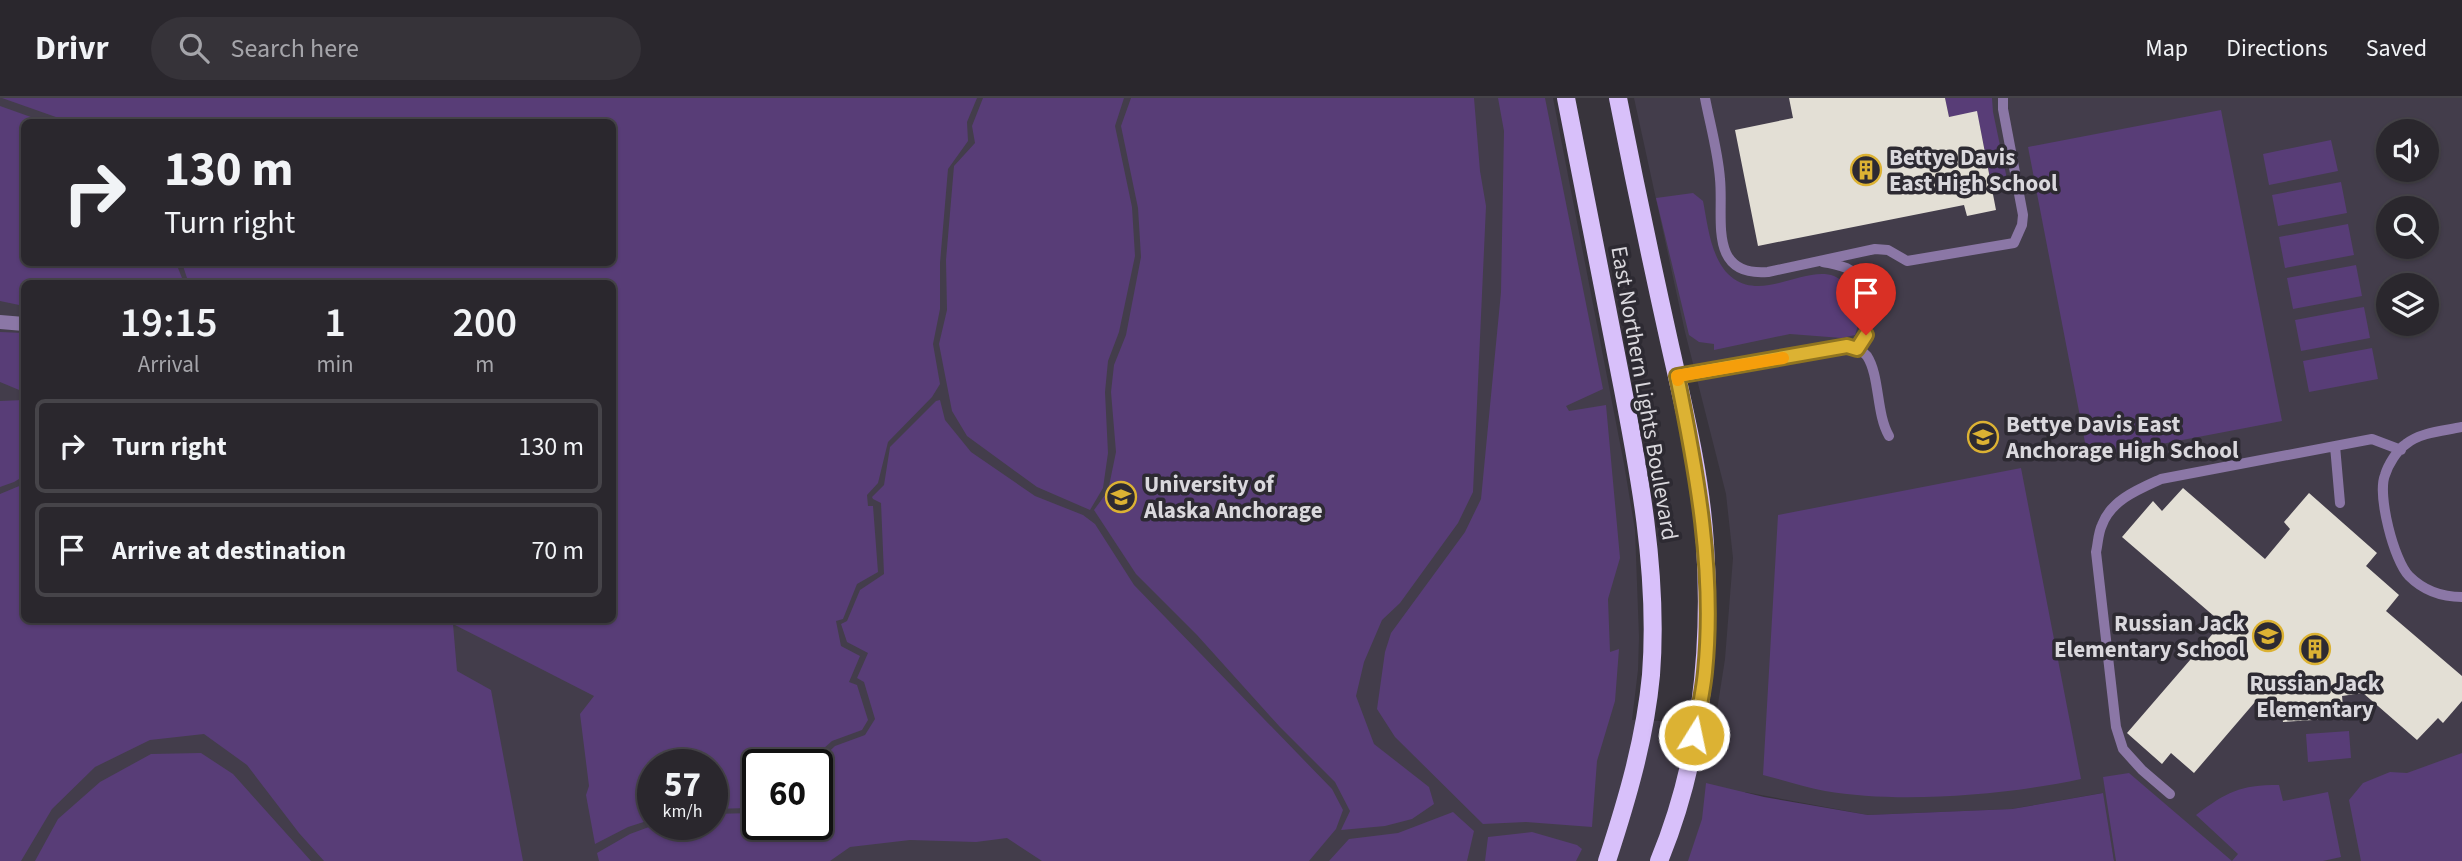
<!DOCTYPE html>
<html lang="en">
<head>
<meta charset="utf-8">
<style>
	body { margin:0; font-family:"Source Sans 3",sans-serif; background:#363339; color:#f1f3f6; height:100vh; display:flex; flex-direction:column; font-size:26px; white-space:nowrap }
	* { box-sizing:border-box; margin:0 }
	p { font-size:23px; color:#a5a5aa }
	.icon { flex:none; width:38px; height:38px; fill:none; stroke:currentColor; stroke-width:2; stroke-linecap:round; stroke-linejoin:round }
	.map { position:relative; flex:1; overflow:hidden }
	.side { position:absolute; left:21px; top:182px; width:595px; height:343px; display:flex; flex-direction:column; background:#2a272d; border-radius:10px; box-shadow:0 2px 5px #0004,0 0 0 2px #464449 }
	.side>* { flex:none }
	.banner { position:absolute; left:21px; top:21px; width:595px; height:147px; border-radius:10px; box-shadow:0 2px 5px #0004,0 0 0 2px #464449; background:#2a272d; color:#f1f3f6; overflow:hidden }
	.tools { position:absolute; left:2376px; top:21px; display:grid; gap:14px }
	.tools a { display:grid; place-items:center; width:63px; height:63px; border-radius:50%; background:#2a272d; box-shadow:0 2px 5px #0004,0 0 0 2px #464449; font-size:35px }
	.speed { position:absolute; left:637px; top:651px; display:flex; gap:14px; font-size:35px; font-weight:700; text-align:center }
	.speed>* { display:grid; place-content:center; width:91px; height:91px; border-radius:50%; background:#2a272d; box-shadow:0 2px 5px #0004,0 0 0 2px #464449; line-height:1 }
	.speed small { font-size:18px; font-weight:400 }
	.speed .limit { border:4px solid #111; border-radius:10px; background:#fff; color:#111 }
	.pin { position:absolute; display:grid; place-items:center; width:60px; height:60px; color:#fff; margin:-72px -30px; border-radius:50% 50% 50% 0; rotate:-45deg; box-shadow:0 0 7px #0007 }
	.pin .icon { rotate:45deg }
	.me { position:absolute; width:77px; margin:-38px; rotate:10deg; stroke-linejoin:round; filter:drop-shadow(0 0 5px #0008) }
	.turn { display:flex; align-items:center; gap:24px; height:147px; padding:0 28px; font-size:32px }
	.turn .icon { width:91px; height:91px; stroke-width:2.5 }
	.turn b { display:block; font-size:49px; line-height:60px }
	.eta { display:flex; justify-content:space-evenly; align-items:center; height:119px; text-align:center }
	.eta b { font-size:42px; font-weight:600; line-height:49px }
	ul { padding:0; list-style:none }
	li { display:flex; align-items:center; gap:21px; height:94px; margin:0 14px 10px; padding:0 14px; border:4px solid #464449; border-radius:10px }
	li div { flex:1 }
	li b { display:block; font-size:26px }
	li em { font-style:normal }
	header { display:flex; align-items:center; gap:42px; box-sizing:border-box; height:98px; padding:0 35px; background:#2a272d; border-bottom:2px solid #464449 }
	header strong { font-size:33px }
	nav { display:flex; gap:38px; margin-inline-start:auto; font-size:24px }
	.search { width:490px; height:63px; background:#363339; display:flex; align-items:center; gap:18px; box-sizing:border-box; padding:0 24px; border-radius:38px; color:#a5a5aa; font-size:26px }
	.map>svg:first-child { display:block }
	.built { fill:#433d4b; fill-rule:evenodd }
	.green { fill:#583d77 }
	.building { fill:#e3dfd5 }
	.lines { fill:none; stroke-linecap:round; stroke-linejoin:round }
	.service { stroke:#8b77a6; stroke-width:10 }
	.minor { stroke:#8b77a6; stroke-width:14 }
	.primary { stroke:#d8c0fa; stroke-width:18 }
	.route-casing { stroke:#8f7421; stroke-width:18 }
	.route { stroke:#dcb233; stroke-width:12 }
	.slow { stroke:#f59e0b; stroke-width:12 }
	.labels { text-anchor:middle; stroke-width:7; stroke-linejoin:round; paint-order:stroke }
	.poi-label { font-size:23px; font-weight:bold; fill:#dad8dd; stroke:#2d2a32; text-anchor:start }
	.street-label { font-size:23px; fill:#dad8dd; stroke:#2d2a32 }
</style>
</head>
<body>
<header>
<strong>Drivr</strong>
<div class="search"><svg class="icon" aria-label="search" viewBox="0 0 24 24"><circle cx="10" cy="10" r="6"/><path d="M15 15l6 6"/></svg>Search here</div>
<nav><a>Map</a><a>Directions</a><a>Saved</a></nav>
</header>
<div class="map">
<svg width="2462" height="763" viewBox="0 0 2462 763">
	<rect width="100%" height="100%" fill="#38343c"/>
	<!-- built -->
	<path class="built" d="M 0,0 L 1553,0 L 1624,366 L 1635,432 L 1639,539 L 1638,572 L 1632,622 L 1715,625 L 1725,561 L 1733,460 L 1726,396 L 1685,234 L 1634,0 L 2462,0 L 2462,763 L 2114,763 L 2102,695 L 2012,711 L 1868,717 L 1745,694 L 1758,763 L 0,763 ZM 24,24 L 612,24 L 612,164 L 24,164 ZM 2389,33 L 2427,33 L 2427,72 L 2389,72 ZM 2389,110 L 2427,110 L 2427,149 L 2389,149 ZM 24,186 L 612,186 L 612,522 L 24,522 ZM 2389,187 L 2427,187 L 2427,226 L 2389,226 ZM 653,667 L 712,667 L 712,726 L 653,726 ZM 758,667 L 817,667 L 817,726 L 758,726 Z"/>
	<!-- green -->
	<path class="green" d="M 2,0 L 977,0 L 967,24 L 968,43 L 948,71 L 940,165 L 940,211 L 933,246 L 940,286 L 932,299 L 888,344 L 878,385 L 867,397 L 868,408 L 873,408 L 878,474 L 857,486 L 843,521 L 836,523 L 841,548 L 860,558 L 849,584 L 857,587 L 868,622 L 862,632 L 832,643 L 805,667 L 758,667 L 758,704 L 749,710 L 712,711 L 712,667 L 653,667 L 653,721 L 628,729 L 595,746 L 586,697 L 589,688 L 580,616 L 594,598 L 453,526 L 457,573 L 491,592 L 523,763 L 324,763 L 299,735 L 247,667 L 204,636 L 150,642 L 95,669 L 52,711 L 21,763 L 0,763 L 0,396 L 24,386 L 24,522 L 612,522 L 612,186 L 189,186 L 182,165 L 612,164 L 612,24 L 70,24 Z
		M 983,0 L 1124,0 L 1115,28 L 1132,109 L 1135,158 L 1119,234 L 1108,263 L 1105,294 L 1108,355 L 1103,390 L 1090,412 L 1037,389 L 967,338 L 952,313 L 939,246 L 947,212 L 946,162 L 954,68 L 975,45 L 972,28 Z
		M 1131,0 L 1474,0 L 1480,73 L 1486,108 L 1473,394 L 1458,425 L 1400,505 L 1382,522 L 1364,564 L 1356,598 L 1374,646 L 1429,689 L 1434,706 L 1412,721 L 1385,728 L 1341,732 L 1350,713 L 1335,684 L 1280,629 L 1197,537 L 1136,476 L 1094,412 L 1108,393 L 1116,354 L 1111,294 L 1114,267 L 1126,237 L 1141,159 L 1138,110 L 1121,28 Z
		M 1498,0 L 1545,0 L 1603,291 L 1566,308 L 1569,313 L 1606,307 L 1620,460 L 1608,501 L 1610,554 L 1619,551 L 1615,603 L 1597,663 L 1592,729 L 1526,724 L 1483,726 L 1395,639 L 1377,611 L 1385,554 L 1391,535 L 1465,434 L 1481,401 L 1501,194 L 1504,33 Z
		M 1945,0 L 1992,0 L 1993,14 L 2007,81 L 1991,84 L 1977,14 L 1949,19 Z
		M 0,8 L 45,24 L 24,24 L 24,164 L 176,165 L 184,185 L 24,186 L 24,208 L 0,203 Z
		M 2221,12 L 2282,323 L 2088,360 L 2028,49 Z
		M 2331,42 L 2338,73 L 2269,87 L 2263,56 Z
		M 2341,84 L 2347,115 L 2278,128 L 2272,97 Z
		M 1693,95 L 1703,103 C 1708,128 1711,165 1734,181 C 1765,202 1805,168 1834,178 C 1842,181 1848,190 1853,197 C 1862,210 1860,222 1855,237 L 1842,240 L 1790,236 L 1714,252 L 1714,246 L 1699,244 L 1689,237 L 1656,100 Z
		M 2348,126 L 2354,157 L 2285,170 L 2279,139 Z
		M 2356,167 L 2362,198 L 2293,211 L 2287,180 Z
		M 2364,209 L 2370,240 L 2301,253 L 2295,222 Z
		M 0,234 L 24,235 L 24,294 L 0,284 Z
		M 2372,250 L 2378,281 L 2309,294 L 2303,263 Z
		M 24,302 L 24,378 L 14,384 L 0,389 L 0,303 Z
		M 940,302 L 945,322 L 971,354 L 1035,398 L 1083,417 L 1095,426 L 1134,487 L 1332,691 L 1343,712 L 1336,731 L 1309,763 L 1042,763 L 1007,740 L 976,744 L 910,742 L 850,749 L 830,763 L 599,763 L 597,755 L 630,736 L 657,726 L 712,726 L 712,716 L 753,715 L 758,712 L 758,726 L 817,726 L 817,667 L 815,667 L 835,648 L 865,637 L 875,621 L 864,584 L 857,580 L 868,555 L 847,544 L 841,526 L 847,523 L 860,492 L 884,476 L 881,405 L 873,401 L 872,399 L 884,387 L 890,349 L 936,303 Z
		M 2021,370 L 2081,681 C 2007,697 1900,706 1825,693 C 1804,689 1783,682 1763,677 L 1778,417 Z
		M 2349,633 L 2351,660 L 2308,664 L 2306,636 Z
		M 201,655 L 233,676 L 311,763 L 35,763 L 58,721 L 100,684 L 151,656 Z
		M 2462,655 L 2462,763 L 2361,763 L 2349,702 L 2363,685 L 2390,674 L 2407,675 Z
		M 2129,675 L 2232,763 L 2238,756 L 2196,717 C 2227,694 2239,687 2279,687 L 2283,703 L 2328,694 L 2341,759 L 2323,763 L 2116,763 L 2103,679 Z
		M 1706,685 L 1764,699 L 1868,717 L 2012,711 L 2103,695 L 2114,763 L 1688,763 L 1702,721 Z
		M 1453,714 L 1474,733 L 1467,763 L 1329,763 L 1349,741 L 1398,735 Z
		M 1532,734 L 1577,747 L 1582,751 L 1576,763 L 1485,763 L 1488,739 Z"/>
	<!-- building -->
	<path class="building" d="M 1789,0 L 1945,0 L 1949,19 L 1977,13 L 1996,112 L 1967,118 L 1964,107 L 1758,148 L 1735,32 L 1793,20 Z
		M 2183,390 L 2265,461 L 2290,431 L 2284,424 L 2309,395 L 2377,455 L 2366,468 L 2399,497 L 2386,513 L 2462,578 L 2462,603 L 2443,625 L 2438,620 L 2417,642 L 2363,595 L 2342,598 L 2344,620 L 2283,624 L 2280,603 L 2255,604 L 2194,675 L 2171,655 L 2162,666 L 2127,635 L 2222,525 L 2122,439 L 2153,403 L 2162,413 Z"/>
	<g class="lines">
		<!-- service -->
		<path class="service" d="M 1705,0 C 1710,26 1718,54 1720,81 C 1724,120 1707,179 1768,174 L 1875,151 L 1888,152 L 1907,163 L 2014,145 L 2022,127 L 2023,117 L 2003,11 L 2003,0
			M 1823,164 C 1832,166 1842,167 1850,172 C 1877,189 1872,228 1857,251
			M 1677,278 L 1847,249 C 1854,250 1862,252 1867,258 C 1880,278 1876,316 1889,338
			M 2462,329 C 2444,333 2421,334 2406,346 C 2397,352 2388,367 2385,377 C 2377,397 2394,463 2409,478 C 2424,493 2442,499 2462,499
			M 2335,348 L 2340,405
			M 2170,696 L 2142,672 L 2123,651 L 2116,629 L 2096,454 C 2098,446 2098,435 2102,427 C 2111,402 2139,391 2161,381 L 2372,341 L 2401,352"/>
		<!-- minor -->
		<path class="minor" d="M 0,224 L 24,226"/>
		<!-- primary -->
		<path class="primary" d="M 1566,0 C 1583,89 1601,177 1618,266 C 1638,368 1659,473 1651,577 C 1645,641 1627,702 1607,763
			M 1618,0 C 1634,81 1651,162 1669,243 C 1684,310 1701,378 1705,446 C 1712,553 1700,664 1659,763"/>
	</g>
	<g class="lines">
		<!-- route casing -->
		<g class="route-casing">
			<path id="route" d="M 1694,637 C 1698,616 1703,595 1705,574 C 1715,474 1697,375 1677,278 L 1847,248 L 1857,251 L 1866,237"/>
		</g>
		<!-- route -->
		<use href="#route" class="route"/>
		<!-- slow -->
		<path class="slow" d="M 1678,282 L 1677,278 L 1783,260"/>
	</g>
	<!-- icons -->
	<defs>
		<g id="building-ring" transform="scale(1.575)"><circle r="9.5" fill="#2d2a32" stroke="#dcb233" stroke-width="1.5"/><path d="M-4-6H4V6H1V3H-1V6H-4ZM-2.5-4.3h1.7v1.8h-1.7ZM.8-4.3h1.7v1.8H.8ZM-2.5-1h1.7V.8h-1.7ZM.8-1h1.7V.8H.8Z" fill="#dcb233"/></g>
		<g id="school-ring" transform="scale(1.575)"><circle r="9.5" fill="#2d2a32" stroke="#dcb233" stroke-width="1.5"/><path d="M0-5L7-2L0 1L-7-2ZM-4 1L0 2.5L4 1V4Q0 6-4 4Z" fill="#dcb233"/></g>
		<g id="university-ring" transform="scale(1.575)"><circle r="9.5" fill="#2d2a32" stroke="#dcb233" stroke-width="1.5"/><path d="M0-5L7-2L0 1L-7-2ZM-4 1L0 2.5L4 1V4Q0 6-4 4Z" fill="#dcb233"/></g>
	</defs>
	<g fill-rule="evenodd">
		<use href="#building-ring" x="1866" y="72"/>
		<use href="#school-ring" x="1983" y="339"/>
		<use href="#university-ring" x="1121" y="399"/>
		<use href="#school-ring" x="2268" y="538"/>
		<use href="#building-ring" x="2315" y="551"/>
	</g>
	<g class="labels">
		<!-- poi labels -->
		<g class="poi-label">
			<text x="1889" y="67">Bettye Davis<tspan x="1889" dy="26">East High School</tspan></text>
			<text x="2006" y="334">Bettye Davis East<tspan x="2006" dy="26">Anchorage High School</tspan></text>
			<text x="1144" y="394">University of<tspan x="1144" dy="26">Alaska Anchorage</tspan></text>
			<text x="2245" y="533" text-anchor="end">Russian Jack<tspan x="2245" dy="26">Elementary School</tspan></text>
			<text x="2315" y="593" text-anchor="middle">Russian Jack<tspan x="2315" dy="26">Elementary</tspan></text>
		</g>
		<!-- street labels -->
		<g class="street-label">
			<text transform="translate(1645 295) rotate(80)" y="8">East Northern Lights Boulevard</text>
		</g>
	</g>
</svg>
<div class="tools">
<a><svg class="icon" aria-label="sound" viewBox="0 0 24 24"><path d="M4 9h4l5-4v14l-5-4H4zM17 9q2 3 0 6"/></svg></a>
<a><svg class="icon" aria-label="search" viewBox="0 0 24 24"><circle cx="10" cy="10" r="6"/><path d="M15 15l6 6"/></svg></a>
<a><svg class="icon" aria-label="layers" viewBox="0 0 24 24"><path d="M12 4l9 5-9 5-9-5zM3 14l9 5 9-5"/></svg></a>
</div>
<div class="speed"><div>57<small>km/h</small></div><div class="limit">60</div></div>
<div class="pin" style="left:1866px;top:237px;background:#d93025"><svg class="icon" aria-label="arrive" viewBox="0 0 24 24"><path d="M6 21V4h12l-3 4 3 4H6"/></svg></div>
<svg class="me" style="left:1694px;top:637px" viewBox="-20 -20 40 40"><circle r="17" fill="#dcb233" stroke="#fff" stroke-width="3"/><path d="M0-11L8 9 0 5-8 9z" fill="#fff"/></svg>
<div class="banner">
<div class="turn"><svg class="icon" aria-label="right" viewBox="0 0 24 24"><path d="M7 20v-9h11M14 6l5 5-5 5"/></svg><div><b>130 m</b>Turn right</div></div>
</div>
<section class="side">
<div class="eta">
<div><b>19:15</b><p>Arrival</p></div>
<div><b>1</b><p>min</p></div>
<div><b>200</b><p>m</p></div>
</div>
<ul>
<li><svg class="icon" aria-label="right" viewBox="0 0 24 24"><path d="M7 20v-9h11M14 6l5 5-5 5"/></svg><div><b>Turn right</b></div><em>130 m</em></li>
<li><svg class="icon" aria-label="arrive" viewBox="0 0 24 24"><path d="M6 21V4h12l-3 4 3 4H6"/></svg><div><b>Arrive at destination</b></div><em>70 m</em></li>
</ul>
</section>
</div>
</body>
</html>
